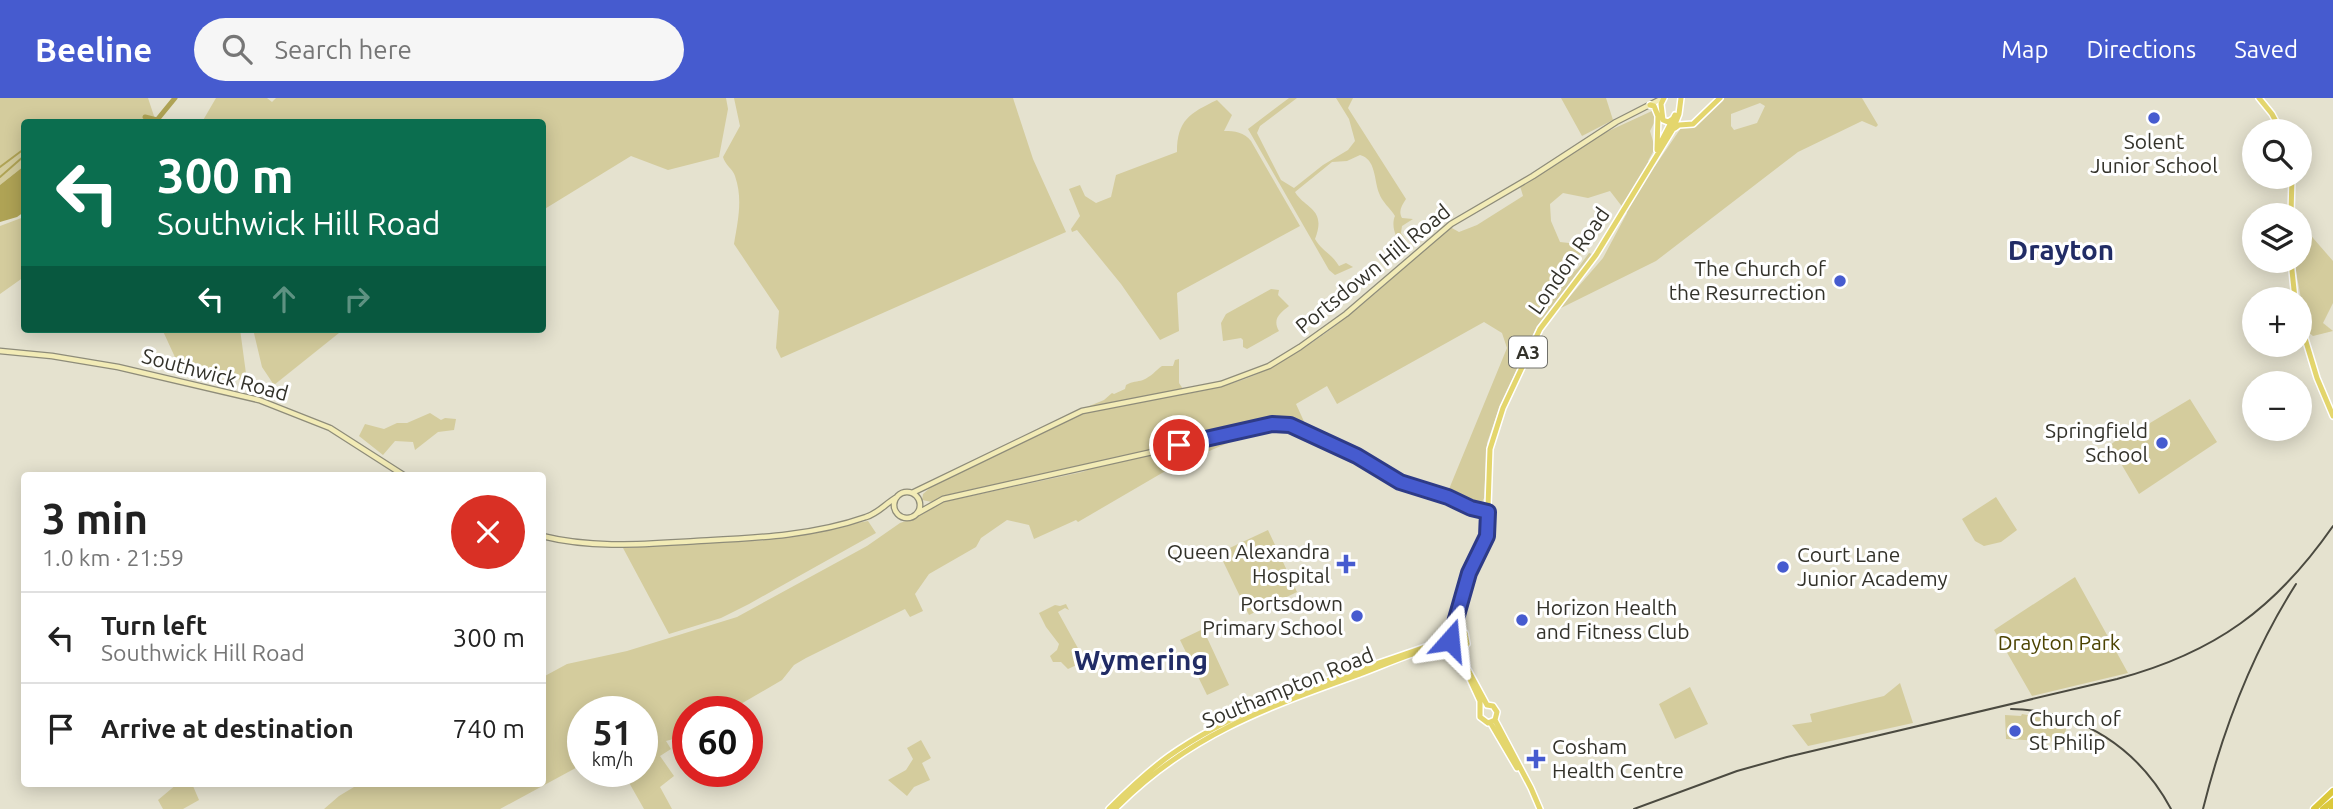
<!DOCTYPE html>
<html lang="en">
<head>
<meta charset="utf-8">
<style>
	body { margin:0; font-family:Ubuntu,sans-serif; background:#f6f6f6; color:#222; height:100vh; display:flex; flex-direction:column; font-size:26px; white-space:nowrap }
	* { box-sizing:border-box; margin:0 }
	p { font-size:23px; color:#767676 }
	.icon { flex:none; width:38px; height:38px; fill:none; stroke:currentColor; stroke-width:2; stroke-linecap:round; stroke-linejoin:round }
	.map { position:relative; flex:1; overflow:hidden }
	.drawer { position:absolute; left:21px; top:374px; width:525px; height:315px; display:flex; flex-direction:column; background:#fff; border-radius:7px; box-shadow:0 4px 18px #0003 }
	.drawer>* { flex:none }
	.hud { position:absolute; left:21px; top:21px; width:525px; height:214px; border-radius:7px; box-shadow:0 4px 18px #0003; background:#0b6e4f; color:#fff; overflow:hidden }
	.tools { position:absolute; left:2242px; top:21px; display:grid; gap:14px }
	.tools a { display:grid; place-items:center; width:70px; height:70px; border-radius:50%; background:#fff; box-shadow:0 4px 18px #0003; font-size:35px }
	.speed { position:absolute; left:567px; top:598px; display:flex; gap:14px; font-size:35px; font-weight:700; text-align:center }
	.speed>* { display:grid; place-content:center; width:91px; height:91px; border-radius:50%; background:#fff; box-shadow:0 4px 18px #0003; line-height:1 }
	.speed small { font-size:18px; font-weight:400 }
	.speed .limit { border:10px solid #d22; background:#fff; color:#111 }
	.pin { position:absolute; display:grid; place-items:center; width:60px; height:60px; color:#fff; margin:-30px; border:4px solid #fff; border-radius:50%; box-shadow:0 2px 7px #0007 }
	.me { position:absolute; width:77px; margin:-38px; rotate:18deg; stroke-linejoin:round; filter:drop-shadow(0 0 5px #0008) }
	.turn { display:flex; align-items:center; gap:24px; height:147px; padding:0 21px; font-size:32px }
	.turn .icon { width:91px; height:91px; stroke-width:2.5 }
	.turn b { display:block; font-size:49px; line-height:60px }
	.lanes { display:flex; align-items:center; height:66px; padding:0 21px; background:#0003; justify-content:center; gap:35px; direction:ltr }
	.lanes .off { opacity:.35 }
	.round { display:grid; place-items:center; flex:none; width:74px; height:74px; border-radius:37px; background:#f6f6f6 }
	.summary { display:flex; align-items:center; justify-content:space-between; height:119px; padding:0 21px }
	h1 { font-size:42px; font-weight:600; line-height:52px }
	ul { padding:0; list-style:none }
	li { display:flex; align-items:center; gap:21px; height:91px; padding:0 21px; border-top:2px solid #e0e0e0 }
	li div { flex:1 }
	li b { display:block; font-size:26px }
	li em { font-style:normal }
	header { display:flex; align-items:center; gap:42px; box-sizing:border-box; height:98px; padding:0 35px; background:#465bcf; color:#fff }
	header strong { font-size:33px }
	nav { display:flex; gap:38px; margin-inline-start:auto; font-size:24px }
	.search { width:490px; height:63px; background:#f6f6f6; display:flex; align-items:center; gap:18px; box-sizing:border-box; padding:0 24px; border-radius:38px; color:#767676; font-size:26px }
	.map>svg:first-child { display:block }
	.green { fill:#d4cc9d; fill-rule:evenodd }
	.water { fill:#afa355 }
	.lines { fill:none; stroke-linecap:round; stroke-linejoin:round }
	.stream { stroke:#afa355; stroke-width:2 }
	.river { stroke:#afa355; stroke-width:5 }
	.secondary-casing { stroke:#8e8c7a; stroke-width:7 }
	.primary-casing { stroke:#fff; stroke-width:8 }
	.trunk-casing { stroke:#fff; stroke-width:9 }
	.secondary { stroke:#f2ebb6; stroke-width:4.5 }
	.primary { stroke:#e4d66d; stroke-width:5 }
	.trunk { stroke:#dbc83c; stroke-width:6 }
	.rail { stroke:#4b4a40; stroke-width:2 }
	.route-casing { stroke:#2e3b87; stroke-width:18 }
	.route { stroke:#465bcf; stroke-width:12 }
	.poi-dot { fill:#465bcf; stroke:#fff; stroke-width:2.5 }
	.labels { text-anchor:middle; stroke-width:6; stroke-linejoin:round; paint-order:stroke }
	.shield { fill:#fff; stroke:#70706a; stroke-width:2 }
	.shield-label { font-size:19px; font-weight:bold; fill:#33322a }
	.poi-label { font-size:21px; fill:#33322a; stroke:#fff; text-anchor:end }
	.street-label { font-size:21px; fill:#33322a; stroke:#fff }
	.park-label { font-size:21px; fill:#4c4302; stroke:#fff }
	.district-label { font-size:28px; font-weight:bold; fill:#212c65; stroke:#fff }
</style>
</head>
<body>
<header>
<strong>Beeline</strong>
<div class="search"><svg class="icon" aria-label="search" viewBox="0 0 24 24"><circle cx="10" cy="10" r="6"/><path d="M15 15l6 6"/></svg>Search here</div>
<nav><a>Map</a><a>Directions</a><a>Saved</a></nav>
</header>
<div class="map">
<svg width="2333" height="711" viewBox="0 0 2333 711">
	<rect width="100%" height="100%" fill="#e5e2cf"/>
	<!-- green -->
	<path class="green" d="M 0,0 L 148,0 L 156,24 L 24,24 L 24,68 L 0,87 Z
		M 216,0 L 267,0 L 272,4 L 276,0 L 726,0 L 728,11 L 719,59 L 668,72 L 631,58 L 543,112 L 542,24 L 202,24 Z
		M 734,0 L 1013,0 L 1033,61 L 1066,134 L 781,260 L 776,250 L 779,213 L 734,146 C 738,122 743,101 735,78 C 733,71 725,67 723,59 L 740,28 Z
		M 1289,0 L 1297,0 L 1260,28 L 1257,35 L 1281,82 L 1294,90 L 1323,67 L 1348,52 L 1355,43 L 1349,21 L 1336,0 L 1353,0 L 1348,10 L 1406,101 C 1402,107 1398,113 1402,120 L 1413,121 L 1402,128 L 1401,135 L 1408,145 L 1403,147 C 1395,140 1391,127 1395,118 C 1390,110 1382,104 1379,95 C 1374,82 1376,61 1360,57 L 1347,63 L 1332,64 L 1295,94 C 1305,111 1327,110 1315,141 C 1322,153 1332,156 1339,168 L 1346,165 L 1353,169 L 1335,177 L 1329,172 L 1248,31 Z
		M 1561,0 L 1606,0 L 1613,22 L 1582,38 Z
		M 1723,0 L 1862,0 L 1878,27 L 1876,29 L 1862,23 L 1798,54 L 1656,163 L 1559,211 L 1603,160 L 1627,115 L 1610,93 L 1588,100 L 1563,95 L 1550,106 L 1551,123 L 1560,144 L 1569,145 L 1577,153 L 1584,148 L 1586,150 L 1572,166 L 1574,168 L 1563,183 L 1578,170 L 1589,155 L 1592,156 L 1573,185 L 1537,228 L 1500,308 L 1487,345 L 1484,400 L 1479,410 L 1447,396 L 1507,250 L 1502,235 L 1484,224 L 1337,306 L 1327,288 L 1296,306 L 1307,330 L 1276,324 L 942,398 L 932,404 L 922,402 L 923,396 L 931,389 C 978,365 1036,331 1085,315 C 1140,298 1202,300 1255,277 C 1330,243 1389,182 1450,129 L 1459,134 L 1477,127 L 1523,98 L 1520,88 L 1602,36 L 1652,13 L 1657,19 L 1650,33 L 1655,50 L 1648,63 L 1655,68 L 1681,30 L 1693,29 ZM 1760,5 L 1765,8 L 1757,25 L 1734,32 L 1731,28 L 1731,16 Z
		M 1217,2 L 1232,17 L 1224,33 C 1235,33 1244,34 1251,43 L 1300,128 L 1177,195 L 1179,233 L 1160,242 L 1121,186 L 1077,132 L 1072,134 L 1071,131 L 1080,118 L 1069,91 L 1080,87 L 1085,98 L 1096,105 L 1111,99 L 1116,77 L 1177,54 C 1177,22 1190,15 1217,2 Z
		M 24,119 L 24,179 L 0,196 L 0,128 Z
		M 2300,125 L 2333,163 L 2333,205 L 2323,225 L 2333,233 L 2313,238 L 2307,233 L 2295,168 L 2295,163 L 2300,163 Z
		M 1271,191 L 1279,192 L 1278,197 L 1289,208 C 1280,215 1272,221 1279,233 L 1247,251 L 1243,249 L 1243,242 L 1241,240 L 1223,243 L 1221,225 L 1226,216 Z
		M 162,231 L 240,231 L 247,283 L 180,270 Z
		M 253,231 L 344,231 L 274,287 L 262,269 Z
		M 1179,261 L 1179,285 L 1183,291 L 1087,309 L 1104,302 L 1112,295 L 1114,296 L 1125,291 L 1126,287 C 1133,283 1137,284 1143,282 C 1152,278 1155,273 1162,268 L 1173,268 L 1175,262 Z
		M 2190,301 L 2217,344 L 2139,396 L 2110,347 L 2121,339 L 2123,342 L 2126,341 L 2128,343 L 2147,331 L 2150,325 Z
		M 430,315 L 441,322 L 445,320 L 456,321 L 454,332 L 438,334 L 415,352 L 413,344 L 395,343 L 383,357 L 359,338 L 365,326 L 384,331 L 397,325 L 407,325 Z
		M 1225,339 L 1228,345 L 1174,368 L 1078,424 L 1076,422 L 1034,441 L 1029,427 L 1007,422 L 981,440 L 976,449 L 929,476 L 915,496 L 923,513 L 910,519 L 905,511 L 806,560 L 794,567 L 782,582 L 727,614 L 721,614 L 719,608 L 703,614 L 688,614 L 688,621 L 675,629 L 677,640 L 666,643 L 671,651 L 660,658 L 674,678 L 660,689 L 672,711 L 644,711 L 623,674 L 642,674 L 642,614 L 583,614 L 583,666 L 500,711 L 324,711 L 339,698 L 359,686 L 542,686 L 543,579 L 567,566 L 627,553 L 737,519 L 867,448 L 900,425 L 917,419 L 943,404 L 1082,374 L 1105,366 Z
		M 1996,399 L 2017,432 L 2001,444 L 1984,448 L 1975,443 L 1962,421 Z
		M 868,423 L 876,435 L 749,506 L 721,520 L 669,536 L 623,450 L 764,442 Z
		M 1268,432 L 1297,494 L 1249,517 L 1219,455 Z
		M 2075,479 L 2128,575 L 2032,598 L 1994,532 Z
		M 1066,506 L 1069,512 L 1065,510 L 1058,514 L 1085,563 L 1068,571 L 1061,564 L 1053,564 L 1050,558 L 1057,552 L 1059,546 L 1046,529 L 1039,515 L 1055,507 L 1060,508 Z
		M 1203,531 L 1229,587 L 1207,597 L 1180,542 Z
		M 1900,585 L 1913,625 L 1808,648 L 1792,627 L 1812,624 L 1810,616 L 1884,598 Z
		M 1690,589 L 1708,626 L 1675,641 L 1659,606 Z
		M 2022,616 L 2068,625 L 2062,644 L 2006,641 L 2005,617 L 2021,618 Z
		M 921,642 L 931,660 L 922,665 L 930,682 L 914,689 L 907,698 L 888,682 L 906,672 L 913,661 L 907,650 Z
		M 177,686 L 195,686 L 193,688 L 199,702 L 183,711 L 163,711 L 158,702 Z"/>
	<!-- water -->
	<path class="water" d="M 24,68 L 24,114 L 17,119 L 0,124 L 0,87 Z"/>
	<g class="lines">
		<!-- stream -->
		<path class="stream" d="M 0,69 L 24,51
			M 0,79 L 24,58"/>
		<!-- river -->
		<path class="river" d="M 145,19 L 157,22 L 175,0"/>
		<!-- secondary casing -->
		<g class="secondary-casing">
			<path id="secondary" d="M 0,253 L 52,258 L 118,269 L 259,302 L 330,330 L 405,378
				M894 407a13 13 0 1 1 26 0a13 13 0 1 1-26 0Z
				M 912,395 L 1082,313 L 1221,286 L 1269,268 L 1300,249 L 1346,216 L 1451,126 L 1533,78 L 1616,24 L 1663,0
				M 918,415 L 943,401 L 1277,326 C 1323,330 1360,365 1400,384 C 1415,391 1432,393 1447,398 C 1461,404 1472,412 1488,413
				M 542,438 C 594,451 645,446 697,443 C 754,440 812,438 866,419 C 879,415 886,405 897,399"/>
		</g>
		<!-- primary casing -->
		<g class="primary-casing">
			<path id="primary" d="M 1664,0 L 1661,6 L 1663,22 L 1668,24 L 1674,20
				M 2259,0 L 2272,16 L 2281,33
				M 1650,7 L 1654,8 L 1658,18 L 1657,52
				M 1675,30 L 1679,27 L 1693,26 L 1720,0
				M 1660,46 L 1675,17
				M 2291,117 L 2292,79
				M 2291,163 L 2295,201
				M 2300,224 L 2317,280 L 2333,318
				M 1463,534 L 1460,525 L 1461,506 L 1469,475 L 1487,438 L 1490,351 L 1503,310 L 1540,231 L 1596,157 L 1673,31 L 1679,16 L 1681,0
				M 1452,535 L 1458,515
				M 1465,548 L 1467,570 L 1487,607
				M 1456,551 L 1480,603 L 1480,619 L 1488,625 L 1495,622 L 1497,614 L 1493,608 L 1487,607
				M 1495,622 L 1531,690 L 1540,711
				M 1490,624 L 1517,670
				M 1109,711 C 1128,692 1147,674 1169,658 C 1250,601 1347,578 1439,544 L 1456,533 L 1465,535 L 1467,546 L 1463,550 L 1456,551 L 1450,545 L 1450,539
				M 1115,711 C 1188,637 1265,610 1360,576 C 1387,566 1423,549 1451,547"/>
		</g>
		<!-- trunk casing -->
		<g class="trunk-casing">
			<path id="trunk" d="M 2314,711 L 2333,693
				M 2323,711 L 2333,703
				M 2332,711 L 2333,710"/>
		</g>
		<!-- secondary -->
		<use href="#secondary" class="secondary"/>
		<!-- primary -->
		<use href="#primary" class="primary"/>
		<!-- trunk -->
		<use href="#trunk" class="trunk"/>
		<!-- rail -->
		<path class="rail" d="M 2011,611 C 2081,612 2139,651 2171,711
			M 1634,711 L 1737,673 L 1787,659 L 2117,581 C 2215,555 2276,510 2333,428
			M 2203,711 C 2223,631 2252,555 2296,486"/>
	</g>
	<g class="lines">
		<!-- route casing -->
		<g class="route-casing">
			<path id="route" d="M 1179,347 L 1272,326 L 1290,327 L 1357,358 L 1400,384 L 1448,399 L 1471,410 L 1488,414 L 1487,438 L 1469,475 L 1450,542"/>
		</g>
		<!-- route -->
		<use href="#route" class="route"/>
	</g>
	<!-- markers -->
	<g class="poi-dot">
		<circle cx="2154" cy="20" r="7"/>
		<circle cx="1840" cy="183" r="7"/>
		<circle cx="2162" cy="345" r="7"/>
		<path d="M1342.5 455.5h7v7h7v7h-7v7h-7v-7h-7v-7h7z"/>
		<circle cx="1783" cy="469" r="7"/>
		<circle cx="1357" cy="518" r="7"/>
		<circle cx="1522" cy="522" r="7"/>
		<circle cx="2015" cy="633" r="7"/>
		<path d="M1532.5 650.5h7v7h7v7h-7v7h-7v-7h-7v-7h7z"/>
	</g>
	<g class="labels">
		<!-- shield labels -->
		<rect class="shield" x="1509" y="238.5" width="38" height="31" rx="5"/>
		<g class="shield-label">
			<text x="1528" y="261">A3</text>
		</g>
		<!-- poi labels -->
		<g class="poi-label">
			<text x="2154" y="51" text-anchor="middle">Solent<tspan x="2154" dy="24">Junior School</tspan></text>
			<text x="1826" y="178">The Church of<tspan x="1826" dy="24">the Resurrection</tspan></text>
			<text x="2148" y="340">Springfield<tspan x="2148" dy="24">School</tspan></text>
			<text x="1330" y="461">Queen Alexandra<tspan x="1330" dy="24">Hospital</tspan></text>
			<text x="1797" y="464" text-anchor="start">Court Lane<tspan x="1797" dy="24">Junior Academy</tspan></text>
			<text x="1343" y="513">Portsdown<tspan x="1343" dy="24">Primary School</tspan></text>
			<text x="1536" y="517" text-anchor="start">Horizon Health<tspan x="1536" dy="24">and Fitness Club</tspan></text>
			<text x="2029" y="628" text-anchor="start">Church of<tspan x="2029" dy="24">St Philip</tspan></text>
			<text x="1552" y="656" text-anchor="start">Cosham<tspan x="1552" dy="24">Health Centre</tspan></text>
		</g>
		<!-- street labels -->
		<g class="street-label">
			<text transform="translate(1569 163) rotate(-55)" y="7">London Road</text>
			<text transform="translate(1373 171) rotate(-39)" y="7">Portsdown Hill Road</text>
			<text transform="translate(215 277) rotate(15)" y="7">Southwick Road</text>
			<text transform="translate(1288 590) rotate(-22)" y="7">Southampton Road</text>
		</g>
		<!-- park labels -->
		<g class="park-label">
			<text x="2059" y="552">Drayton Park</text>
		</g>
		<!-- district labels -->
		<g class="district-label">
			<text x="2061" y="162">Drayton</text>
			<text x="1141" y="572">Wymering</text>
		</g>
	</g>
</svg>
<div class="tools">
<a><svg class="icon" aria-label="search" viewBox="0 0 24 24"><circle cx="10" cy="10" r="6"/><path d="M15 15l6 6"/></svg></a>
<a><svg class="icon" aria-label="layers" viewBox="0 0 24 24"><path d="M12 4l9 5-9 5-9-5zM3 14l9 5 9-5"/></svg></a>
<a>+</a>
<a>−</a>
</div>
<div class="speed"><div>51<small>km/h</small></div><div class="limit">60</div></div>
<div class="pin" style="left:1179px;top:347px;background:#d93025"><svg class="icon" aria-label="arrive" viewBox="0 0 24 24"><path d="M6 21V4h12l-3 4 3 4H6"/></svg></div>
<svg class="me" style="left:1450px;top:542px" viewBox="-20 -20 40 40"><path d="M0-17L14 15 0 8-14 15z" fill="#465bcf" stroke="#fff" stroke-width="4"/></svg>
<div class="hud">
<div class="turn"><svg class="icon" aria-label="left" viewBox="0 0 24 24"><path d="M17 20v-9H6M10 6l-5 5 5 5"/></svg><div><b>300 m</b>Southwick Hill Road</div></div>
<div class="lanes"><svg class="icon" aria-label="left" viewBox="0 0 24 24"><path d="M17 20v-9H6M10 6l-5 5 5 5"/></svg><svg class="icon off" aria-label="ahead" viewBox="0 0 24 24"><path d="M12 20V5M6 11l6-6 6 6"/></svg><svg class="icon off" aria-label="right" viewBox="0 0 24 24"><path d="M7 20v-9h11M14 6l5 5-5 5"/></svg></div>
</div>
<section class="drawer">
<div class="summary"><div><h1>3 min</h1><p>1.0 km · 21:59</p></div><a class="round" style="background:#d93025;color:#fff"><svg class="icon" aria-label="close" viewBox="0 0 24 24"><path d="M6 6l12 12M18 6L6 18"/></svg></a></div>
<ul>
<li><svg class="icon" aria-label="left" viewBox="0 0 24 24"><path d="M17 20v-9H6M10 6l-5 5 5 5"/></svg><div><b>Turn left</b><p>Southwick Hill Road</p></div><em>300 m</em></li>
<li><svg class="icon" aria-label="arrive" viewBox="0 0 24 24"><path d="M6 21V4h12l-3 4 3 4H6"/></svg><div><b>Arrive at destination</b></div><em>740 m</em></li>
</ul>
</section>
</div>
</body>
</html>
